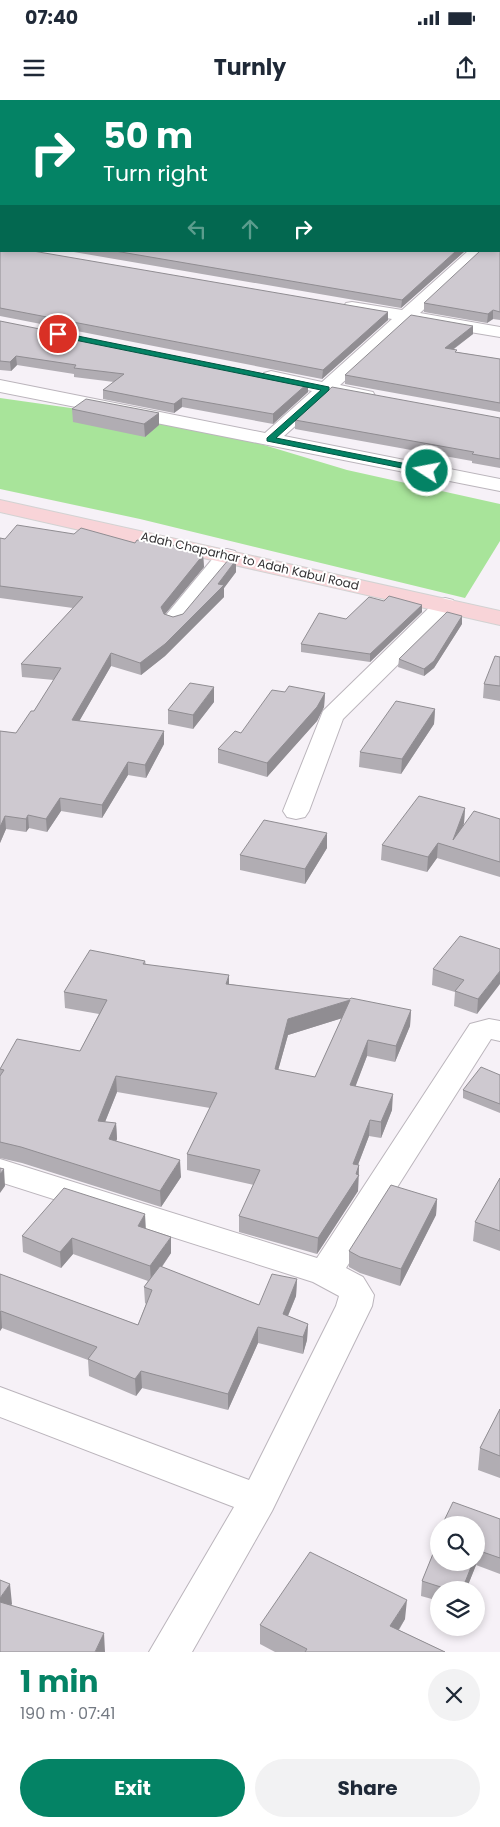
<!DOCTYPE html>
<html lang="en">
<head>
<meta charset="utf-8">
<style>
	body { margin:0; font-family:Poppins,sans-serif; background:#f2f2f3; color:#1f2937; height:100vh; display:flex; flex-direction:column; font-size:19px; white-space:nowrap }
	* { box-sizing:border-box; margin:0 }
	p { font-size:16px; color:#747a83 }
	.icon { flex:none; width:28px; height:28px; fill:none; stroke:currentColor; stroke-width:2; stroke-linecap:round; stroke-linejoin:round }
	.map { position:relative; height:1552px; overflow:hidden }
	.side { display:flex; flex-direction:column; background:#fff; flex:1 }
	.side>* { flex:none }
	.guide { position:absolute; left:0px; top:0px; width:500px; height:152px; box-shadow:0 2px 8px #0003; background:#048365; color:#fff; overflow:hidden }
	.fabs { position:absolute; left:430px; top:1416px; display:grid; gap:10px }
	.fabs a { display:grid; place-items:center; width:55px; height:55px; border-radius:50%; background:#fff; box-shadow:0 2px 8px #0003; font-size:25px }
	.pin { position:absolute; display:grid; place-items:center; width:42px; height:42px; color:#fff; margin:-21px; border:2px solid #fff; border-radius:50%; box-shadow:0 1px 5px #0007 }
	.me { position:absolute; width:55px; margin:-28px; rotate:281deg; stroke-linejoin:round; filter:drop-shadow(0 0 4px #0008) }
	.turn { display:flex; align-items:center; gap:18px; height:105px; padding:0 20px; font-size:22px }
	.turn .icon { width:65px; height:65px; stroke-width:2.5 }
	.turn b { display:block; font-size:35px; line-height:42px }
	.lanes { display:flex; align-items:center; height:48px; padding:0 20px; background:#0003; justify-content:center; gap:25px; direction:ltr }
	.lanes .off { opacity:.35 }
	.round { display:grid; place-items:center; flex:none; width:52px; height:52px; border-radius:26px; background:#f2f2f3 }
	.headline { display:flex; align-items:center; justify-content:space-between; height:85px; padding:0 20px }
	h1 { font-size:30px; font-weight:700; line-height:38px; color:#048365 }
	.primary-button { display:flex; gap:10px; margin-top:auto; padding:10px 20px }
	.primary-button a { flex:1; height:58px; border-radius:30px; background:#048365; color:#fff; font-size:20px; font-weight:700; line-height:58px; text-align:center }
	.primary-button a+a { background:#f2f2f3; color:#1f2937 }
	.status { display:flex; justify-content:space-between; align-items:center; height:35px; padding:0 25px; background:#fff; direction:ltr }
	.status svg { height:14px; fill:currentColor }
	header { display:flex; justify-content:space-between; align-items:center; height:65px; padding:0 20px; background:#fff; font-size:22px; font-weight:700 }
	.map>svg:first-child { display:block }
	.green { fill:#a8e49a }
	.lines { fill:none; stroke-linecap:round; stroke-linejoin:round }
	.minor-casing { stroke:#bbb5bc; stroke-width:2 }
	.major-casing { stroke:#d2d2d2; stroke-width:2 }
	.minor { fill:#fff; fill-rule:evenodd }
	.major { fill:#f8d4d8; fill-rule:evenodd }
	.wall { fill:#b1adb3; fill-rule:evenodd }
	.shaded-wall { fill:#908d92 }
	.building { fill:#cec9d0; stroke:#908d92; fill-rule:evenodd }
	.route { fill:#048365; stroke:#035542 }
	.labels { text-anchor:middle; stroke-width:4; stroke-linejoin:round; paint-order:stroke }
	.far-street-label { font-size:12px; fill:#333133; stroke:#fff }
</style>
</head>
<body>
<div class="status"><b>07:40</b><svg viewBox="0 0 49 12"><path d="M0 12V9h3v3zM5 12V6h3v6zM10 12V3h3v9zM15 12V0h3v12zM26 1h20v11H26zM47 4h2v5h-2z"/></svg></div>
<header><svg class="icon" aria-label="menu" viewBox="0 0 24 24"><path d="M4 6h16M4 12h16M4 18h16"/></svg>Turnly<svg class="icon" aria-label="share" viewBox="0 0 24 24"><path d="M12 15V3M7 8l5-5 5 5M5 13v7h14v-7"/></svg></header>
<div class="map">
<svg width="500" height="1552" viewBox="0 0 500 1552">
	<rect width="100%" height="100%" fill="#f6f1f7"/>
	<!-- green -->
	<path class="green" d="M 0,298 L 106,313 L 254,342 L 347,370 L 500,404 L 500,441 L 465,498 L 140,419 L 0,389 Z"/>
	<g class="lines">
		<!-- minor casing -->
		<g class="minor-casing">
			<path id="minor" d="M 468,151 L 486,151 L 420,213 L 500,227 L 500,237 L 410,222 L 340,285 L 373,292 L 375,296 L 373,300 L 366,302 L 330,295 L 284,336 L 500,379 L 500,391 L 0,292 L 0,280 L 265,333 L 312,291 L 264,281 L 262,277 L 264,273 L 271,271 L 322,282 L 392,219 L 346,211 L 343,207 L 346,203 L 352,202 L 402,210 Z
				M 227,449 L 235,451 L 238,456 L 235,461 L 182,525 L 174,527 L 166,525 L 163,520 L 166,515 L 219,451 Z
				M 445,498 L 453,500 L 456,505 L 453,510 L 343,619 L 309,711 L 305,717 L 296,719 L 287,717 L 283,711 L 323,611 L 437,500 Z
				M 489,919 L 500,921 L 500,941 L 491,939 L 346,1168 L 363,1177 L 374,1195 L 372,1206 L 272,1411 L 192,1552 L 149,1552 L 234,1407 L 0,1317 L 0,1287 L 249,1380 L 336,1206 L 339,1196 L 313,1182 L 0,1082 L 0,1059 L 317,1158 L 470,924 Z"/>
		</g>
		<!-- major casing -->
		<g class="major-casing">
			<path id="major" d="M 0,400 L 500,511 L 500,525 L 0,412 Z"/>
		</g>
		<!-- minor -->
		<use href="#minor" class="minor"/>
		<!-- major -->
		<use href="#major" class="major"/>
	</g>
	<!-- wall -->
	<path class="wall" d="M 1,15 L 1,72 L 0,71 L 0,16 Z
		M 500,91 L 500,220 L 493,219 L 487,223 L 424,212 L 424,203 L 499,151 Z
		M 0,108 L 1,151 L 388,212 L 388,220 L 322,279 L 0,216 Z
		M 68,151 L 465,151 L 401,208 Z
		M 0,221 L 308,292 L 273,324 L 182,307 L 174,313 L 103,299 L 103,290 L 114,282 L 74,277 L 74,274 L 17,265 L 11,271 L 0,270 Z
		M 473,226 L 473,234 L 454,249 L 456,252 L 500,259 L 500,312 L 345,284 L 345,275 Z
		M 72,309 L 159,313 L 159,325 L 145,337 L 73,322 Z
		M 500,318 L 500,368 L 472,363 L 472,361 L 295,329 L 295,320 Z
		M 0,438 L 5,439 L 135,443 L 203,455 L 204,467 L 165,514 L 173,517 L 183,514 L 236,460 L 236,472 L 224,488 L 224,497 L 165,556 L 141,575 L 111,566 L 79,621 L 164,644 L 146,678 L 128,675 L 102,718 L 61,711 L 47,732 L 29,728 L 26,732 L 6,729 L 0,743 L 0,631 L 16,633 L 34,611 L 54,580 L 22,577 L 21,564 L 73,508 L 0,498 Z
		M 384,501 L 422,505 L 422,512 L 370,562 L 301,552 L 301,544 L 346,519 Z
		M 462,524 L 434,568 L 424,576 L 398,567 L 399,559 Z
		M 500,557 L 500,601 L 483,598 L 484,584 Z
		M 285,592 L 325,593 L 324,607 L 317,621 L 267,677 L 218,663 L 218,649 L 241,633 Z
		M 214,602 L 193,629 L 168,624 L 168,610 Z
		M 435,609 L 434,624 L 401,674 L 359,667 L 360,652 Z
		M 465,708 L 464,723 L 463,727 L 500,719 L 500,777 L 437,758 L 427,772 L 381,760 L 382,745 Z
		M 327,748 L 305,784 L 240,770 L 240,755 Z
		M 500,849 L 477,914 L 454,906 L 455,892 L 432,885 L 433,869 Z
		M 145,861 L 146,865 L 229,884 L 411,910 L 410,926 L 395,962 L 367,956 L 355,986 L 392,1010 L 381,1038 L 369,1036 L 358,1065 L 359,1065 L 358,1091 L 317,1154 L 239,1132 L 239,1116 L 254,1085 L 187,1070 L 187,1054 L 210,1008 L 117,992 L 105,1022 L 116,1023 L 117,1039 L 116,1041 L 181,1077 L 161,1107 L 22,1063 L 0,1058 L 0,969 L 80,951 L 99,914 L 65,908 L 64,892 ZM 342,918 L 315,977 L 278,970 L 288,935 Z
		M 500,975 L 500,1013 L 463,998 L 463,990 Z
		M 500,1078 L 500,1151 L 473,1141 L 475,1122 Z
		M 437,1099 L 436,1115 L 400,1186 L 360,1173 L 349,1167 L 349,1151 Z
		M 146,1129 L 171,1153 L 162,1167 L 259,1205 L 297,1179 L 296,1196 L 288,1216 L 308,1224 L 307,1240 L 303,1254 L 258,1243 L 228,1310 L 142,1288 L 136,1296 L 89,1276 L 88,1260 L 2,1228 L 0,1231 L 0,1174 L 138,1225 L 146,1204 L 145,1203 L 144,1187 L 148,1181 L 73,1154 L 61,1168 L 23,1152 L 22,1136 Z
		M 500,1309 L 500,1378 L 478,1370 L 480,1348 Z
		M 500,1419 L 500,1474 L 476,1465 L 466,1490 L 439,1490 L 439,1501 L 421,1496 L 422,1481 L 437,1444 L 438,1435 L 439,1433 L 439,1462 L 476,1462 L 476,1425 Z
		M 405,1519 L 399,1530 L 445,1552 L 275,1552 L 260,1544 L 260,1525 Z"/>
	<!-- shaded-wall -->
	<path class="shaded-wall" d="M 456,151 L 465,151 L 401,208 L 402,200 Z
		M 493,210 L 493,219 L 487,223 L 488,214 Z
		M 388,212 L 388,220 L 322,279 L 323,270 Z
		M 473,226 L 473,234 L 444,256 L 445,248 Z
		M 16,256 L 17,265 L 11,271 L 10,262 Z
		M 308,283 L 308,292 L 273,324 L 273,314 Z
		M 182,298 L 182,307 L 174,313 L 174,304 Z
		M 159,313 L 159,325 L 145,337 L 144,324 Z
		M 198,449 L 198,461 L 203,455 L 204,467 L 161,519 L 161,507 Z
		M 236,460 L 236,472 L 224,488 L 224,497 L 165,556 L 141,575 L 140,563 L 218,484 Z
		M 422,505 L 422,512 L 370,562 L 370,554 Z
		M 462,516 L 462,524 L 434,568 L 424,576 L 424,569 Z
		M 111,553 L 111,566 L 73,632 L 72,620 Z
		M 214,587 L 214,602 L 193,629 L 193,615 Z
		M 325,593 L 324,607 L 317,621 L 267,677 L 267,663 Z
		M 435,609 L 434,624 L 401,674 L 402,659 Z
		M 164,631 L 164,644 L 146,678 L 145,665 Z
		M 128,662 L 128,675 L 102,718 L 102,705 Z
		M 60,698 L 61,711 L 47,732 L 46,719 Z
		M 465,708 L 464,723 L 455,748 L 453,740 Z
		M 28,715 L 29,728 L 26,732 L 26,719 Z
		M 5,716 L 6,729 L 0,743 L 0,727 Z
		M 327,733 L 327,748 L 305,784 L 305,769 Z
		M 438,743 L 437,758 L 427,772 L 428,757 Z
		M 500,871 L 500,884 L 477,914 L 478,899 Z
		M 229,875 L 229,890 L 226,884 Z
		M 350,900 L 349,916 L 288,935 L 274,985 L 275,969 L 288,919 Z
		M 411,910 L 410,926 L 395,962 L 396,946 Z
		M 368,940 L 367,956 L 350,1001 L 350,985 Z
		M 116,976 L 117,992 L 99,1037 L 98,1021 Z
		M 393,994 L 392,1010 L 381,1038 L 381,1022 Z
		M 370,1020 L 369,1036 L 352,1080 L 353,1064 Z
		M 116,1023 L 117,1039 L 110,1055 L 109,1039 Z
		M 180,1060 L 181,1077 L 161,1107 L 160,1091 Z
		M 359,1065 L 358,1091 L 317,1154 L 318,1138 L 356,1074 Z
		M 4,1069 L 5,1086 L 0,1093 L 0,1074 Z
		M 437,1099 L 436,1115 L 400,1186 L 401,1169 Z
		M 145,1114 L 146,1131 L 138,1126 Z
		M 171,1137 L 171,1153 L 151,1182 L 150,1166 Z
		M 72,1138 L 73,1154 L 61,1168 L 60,1152 Z
		M 297,1179 L 296,1196 L 282,1230 L 283,1214 Z
		M 1,1211 L 2,1228 L 0,1231 L 0,1212 Z
		M 308,1224 L 307,1240 L 303,1254 L 303,1237 Z
		M 258,1227 L 258,1243 L 228,1310 L 228,1294 Z
		M 141,1271 L 142,1288 L 136,1296 L 135,1279 Z
		M 473,1462 L 476,1462 L 476,1465 L 466,1490 L 462,1490 Z
		M 10,1484 L 12,1504 L 0,1521 L 0,1498 Z
		M 407,1500 L 405,1519 L 389,1545 L 390,1526 Z
		M 104,1533 L 105,1552 L 95,1552 Z"/>
	<!-- building -->
	<path class="building" d="M 0,0 L 500,0 L 500,25 L 499,26 L 499,1 L 1,1 L 1,9 L 0,5 Z
		M 1,15 L 1,65 L 0,64 L 0,16 Z
		M 499,36 L 500,36 L 500,79 L 499,79 Z
		M 0,76 L 1,76 L 1,95 L 0,95 Z
		M 499,91 L 500,91 L 500,212 L 493,210 L 488,214 L 424,203 L 480,151 L 499,151 Z
		M 1,107 L 1,151 L 33,151 L 388,212 L 323,270 L 0,208 L 0,108 Z
		M 115,151 L 456,151 L 402,200 Z
		M 411,215 L 473,226 L 445,248 L 457,250 L 455,252 L 500,259 L 500,303 L 345,275 Z
		M 0,221 L 308,283 L 273,314 L 182,298 L 174,304 L 103,290 L 124,274 L 74,268 L 76,265 L 16,256 L 10,262 L 0,261 Z
		M 332,287 L 500,318 L 500,359 L 472,354 L 474,352 L 295,320 Z
		M 86,299 L 159,313 L 144,324 L 72,309 Z
		M 17,425 L 74,434 L 81,428 L 135,443 L 137,440 L 198,449 L 195,454 L 203,455 L 161,507 L 164,514 L 173,517 L 183,514 L 229,459 L 236,460 L 218,484 L 224,485 L 165,544 L 140,563 L 111,553 L 72,620 L 164,631 L 145,665 L 128,662 L 102,705 L 60,698 L 46,719 L 28,715 L 26,719 L 5,716 L 0,727 L 0,631 L 16,633 L 31,611 L 34,611 L 61,568 L 21,564 L 83,497 L 0,486 L 0,438 L 5,439 Z
		M 389,496 L 422,505 L 370,554 L 301,544 L 319,513 L 346,519 L 369,497 L 384,501 Z
		M 447,512 L 462,516 L 434,561 L 424,569 L 399,559 Z
		M 495,556 L 500,557 L 500,586 L 484,584 Z
		M 190,583 L 214,587 L 193,615 L 168,610 Z
		M 289,586 L 325,593 L 317,607 L 267,663 L 218,649 L 235,631 L 241,633 L 272,590 L 285,592 Z
		M 396,601 L 435,609 L 402,659 L 360,652 Z
		M 419,696 L 465,708 L 453,740 L 474,711 L 500,719 L 500,762 L 438,743 L 428,757 L 382,745 Z
		M 264,720 L 327,733 L 305,769 L 240,755 Z
		M 460,836 L 500,849 L 500,871 L 478,899 L 455,891 L 464,880 L 433,869 Z
		M 90,850 L 145,861 L 143,864 L 229,875 L 226,884 L 350,899 L 351,898 L 411,910 L 396,946 L 368,940 L 350,985 L 393,994 L 381,1022 L 370,1020 L 353,1064 L 359,1065 L 356,1074 L 359,1075 L 318,1138 L 239,1116 L 260,1070 L 187,1054 L 217,993 L 116,976 L 98,1021 L 116,1023 L 109,1039 L 180,1060 L 160,1091 L 21,1047 L 0,1042 L 0,976 L 4,970 L 0,969 L 17,939 L 80,951 L 107,900 L 64,892 ZM 350,900 L 315,977 L 275,969 L 288,919 Z
		M 481,967 L 500,975 L 500,1004 L 463,990 Z
		M 0,1068 L 4,1069 L 0,1074 Z
		M 500,1078 L 500,1131 L 475,1122 Z
		M 391,1085 L 437,1099 L 401,1169 L 360,1157 L 349,1151 Z
		M 64,1088 L 145,1114 L 138,1126 L 171,1137 L 150,1166 L 72,1138 L 60,1152 L 22,1136 Z
		M 160,1166 L 259,1205 L 272,1174 L 297,1179 L 283,1214 L 308,1224 L 303,1237 L 258,1227 L 228,1294 L 141,1271 L 135,1279 L 88,1259 L 97,1247 L 1,1211 L 0,1212 L 0,1174 L 138,1225 L 152,1190 L 144,1187 Z
		M 500,1309 L 500,1356 L 480,1348 Z
		M 453,1402 L 500,1419 L 500,1458 L 477,1450 L 476,1453 L 476,1425 L 442,1425 Z
		M 439,1439 L 439,1462 L 473,1462 L 462,1490 L 450,1490 L 422,1481 Z
		M 310,1452 L 407,1500 L 390,1526 L 445,1552 L 305,1552 L 307,1549 L 260,1525 Z
		M 0,1480 L 10,1484 L 0,1498 Z
		M 0,1502 L 104,1533 L 95,1552 L 0,1552 Z"/>
	<!-- route -->
	<path class="route" d="M 58,232 L 329,287 L 329,290 L 276,338 L 427,368 L 432,371 L 427,373 L 267,341 L 267,338 L 321,290 L 55,236 L 55,233 Z"/>
	<g class="labels">
		<!-- far-street labels -->
		<g class="far-street-label">
			<text transform="translate(250 461) rotate(13)" y="4">Adah Chaparhar to Adah Kabul Road</text>
		</g>
	</g>
</svg>
<div class="fabs">
<a><svg class="icon" aria-label="search" viewBox="0 0 24 24"><circle cx="10" cy="10" r="6"/><path d="M15 15l6 6"/></svg></a>
<a><svg class="icon" aria-label="layers" viewBox="0 0 24 24"><path d="M12 4l9 5-9 5-9-5zM3 14l9 5 9-5"/></svg></a>
</div>
<div class="pin" style="left:58px;top:234px;background:#d93025"><svg class="icon" aria-label="arrive" viewBox="0 0 24 24"><path d="M6 21V4h12l-3 4 3 4H6"/></svg></div>
<svg class="me" style="left:427px;top:371px" viewBox="-20 -20 40 40"><circle r="17" fill="#048365" stroke="#fff" stroke-width="3"/><path d="M0-11L8 9 0 5-8 9z" fill="#fff"/></svg>
<div class="guide">
<div class="turn"><svg class="icon" aria-label="right" viewBox="0 0 24 24"><path d="M7 20v-9h11M14 6l5 5-5 5"/></svg><div><b>50 m</b>Turn right</div></div>
<div class="lanes"><svg class="icon off" aria-label="left" viewBox="0 0 24 24"><path d="M17 20v-9H6M10 6l-5 5 5 5"/></svg><svg class="icon off" aria-label="ahead" viewBox="0 0 24 24"><path d="M12 20V5M6 11l6-6 6 6"/></svg><svg class="icon" aria-label="right" viewBox="0 0 24 24"><path d="M7 20v-9h11M14 6l5 5-5 5"/></svg></div>
</div>
</div>
<section class="side">
<div class="headline"><div><h1>1 min</h1><p>190 m · 07:41</p></div><a class="round"><svg class="icon" aria-label="close" viewBox="0 0 24 24"><path d="M6 6l12 12M18 6L6 18"/></svg></a></div>
<div class="primary-button"><a>Exit</a><a>Share</a></div>
</section>
</body>
</html>
